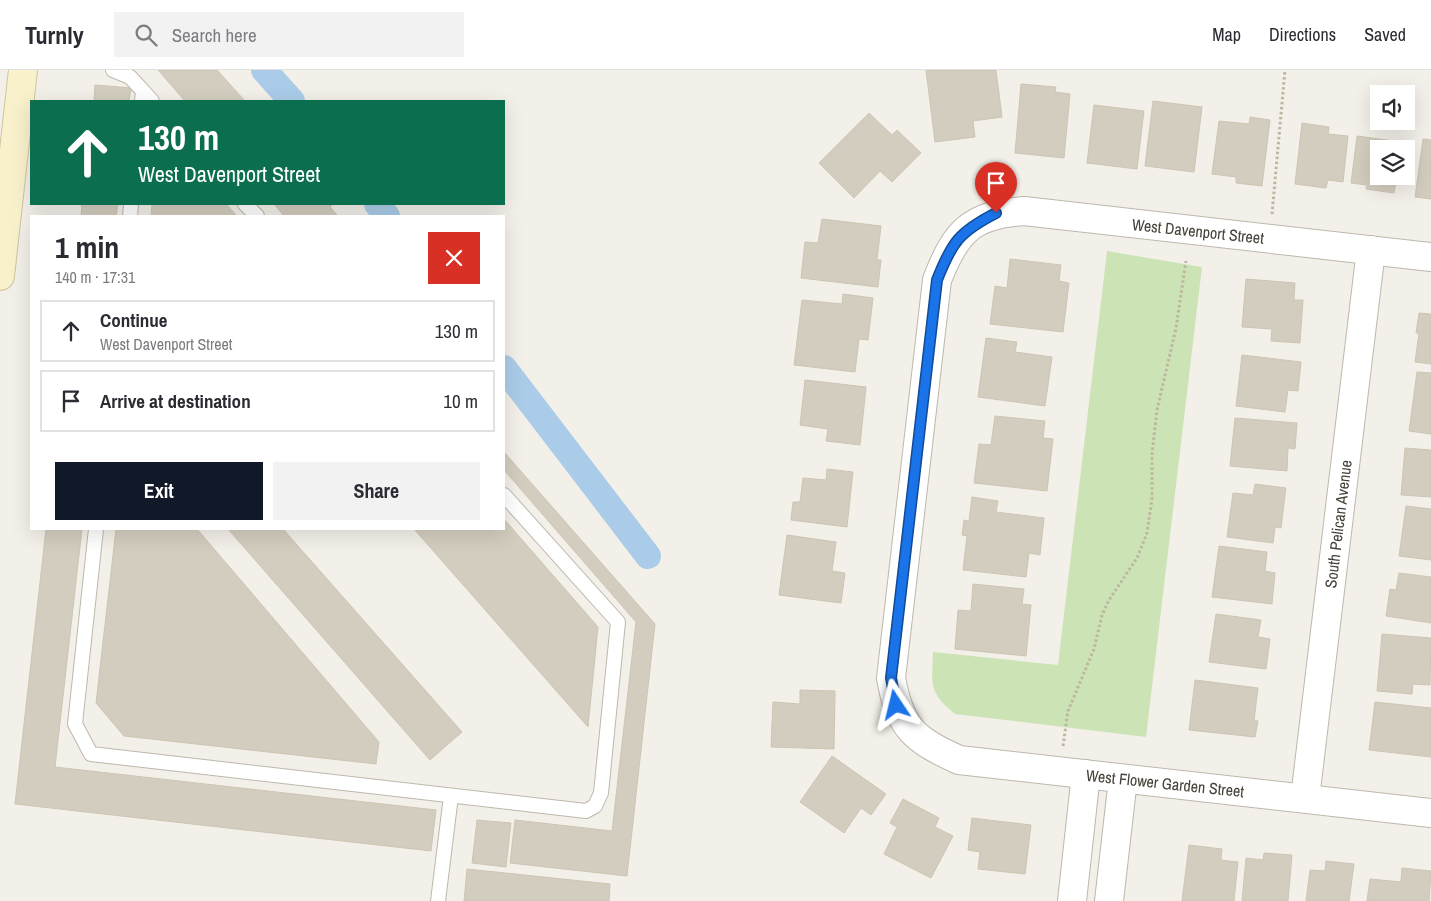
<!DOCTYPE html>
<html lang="en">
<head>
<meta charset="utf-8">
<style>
	body { margin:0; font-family:"Archivo Narrow",sans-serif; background:#f2f2f3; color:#2b2b33; height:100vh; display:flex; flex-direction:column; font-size:19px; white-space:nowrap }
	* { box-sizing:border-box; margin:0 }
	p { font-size:16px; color:#7c7c81 }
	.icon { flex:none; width:28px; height:28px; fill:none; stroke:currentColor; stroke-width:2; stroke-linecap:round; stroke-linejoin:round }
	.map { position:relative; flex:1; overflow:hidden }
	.panel { position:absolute; left:30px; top:145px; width:475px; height:315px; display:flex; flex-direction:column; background:#fff; border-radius:0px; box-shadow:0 5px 20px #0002 }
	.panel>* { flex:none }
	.hud { position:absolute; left:30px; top:30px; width:475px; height:105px; border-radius:0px; box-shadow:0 5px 20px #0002; background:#0b6e4f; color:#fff; overflow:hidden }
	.tools { position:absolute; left:1370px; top:15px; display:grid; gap:10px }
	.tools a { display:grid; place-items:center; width:45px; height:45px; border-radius:0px; background:#fff; box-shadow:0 5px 20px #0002; font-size:25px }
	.pin { position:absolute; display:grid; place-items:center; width:42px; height:42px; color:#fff; margin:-51px -21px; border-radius:50% 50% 50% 0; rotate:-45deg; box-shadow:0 0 5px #0007 }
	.pin .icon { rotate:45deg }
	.me { position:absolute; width:55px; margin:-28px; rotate:350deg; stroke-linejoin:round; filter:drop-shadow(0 0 4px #0008) }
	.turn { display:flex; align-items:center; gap:18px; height:105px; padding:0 25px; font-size:22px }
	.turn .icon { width:65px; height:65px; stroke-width:2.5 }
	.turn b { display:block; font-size:35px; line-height:42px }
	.round { display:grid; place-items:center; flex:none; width:52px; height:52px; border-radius:0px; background:#f2f2f3 }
	.overview { display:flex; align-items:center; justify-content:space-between; height:85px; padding:0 25px }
	h1 { font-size:30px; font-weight:700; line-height:38px }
	.cta { display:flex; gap:10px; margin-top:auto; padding:10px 25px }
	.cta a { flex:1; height:58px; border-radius:0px; background:#111827; color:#fff; font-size:20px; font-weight:700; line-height:58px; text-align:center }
	.cta a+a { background:#f2f2f3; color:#2b2b33 }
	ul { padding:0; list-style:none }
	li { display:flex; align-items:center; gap:15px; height:62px; margin:0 10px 8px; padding:0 15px; border:2px solid #e1e1e2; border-radius:0px }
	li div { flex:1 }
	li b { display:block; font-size:19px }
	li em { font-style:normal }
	header { display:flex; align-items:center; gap:30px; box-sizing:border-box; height:70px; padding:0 25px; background:#fff; border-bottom:1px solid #e1e1e2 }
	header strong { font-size:24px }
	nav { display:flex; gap:28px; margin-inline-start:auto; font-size:18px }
	.search { width:350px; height:45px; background:#f2f2f3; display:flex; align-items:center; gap:12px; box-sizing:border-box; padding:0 18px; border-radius:0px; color:#7c7c81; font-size:19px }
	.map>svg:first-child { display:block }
	.green { fill:#cce3b6 }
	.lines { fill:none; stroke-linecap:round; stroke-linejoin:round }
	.canal { stroke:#abcce9; stroke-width:26 }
	.building { fill:#d3cdbf; stroke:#cdc5b3 }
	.lane-casing { stroke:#bdb8ac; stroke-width:16 }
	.street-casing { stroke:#bdb8ac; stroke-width:30 }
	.secondary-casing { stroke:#cec59d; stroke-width:30 }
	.path { stroke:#beb59f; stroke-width:3; stroke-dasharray:2.5 2.5; stroke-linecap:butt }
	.lane { stroke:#fff; stroke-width:14 }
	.street { stroke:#fff; stroke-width:28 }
	.secondary { stroke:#f9f1cc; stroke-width:28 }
	.route-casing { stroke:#114b97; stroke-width:12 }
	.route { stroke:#1a73e8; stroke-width:9 }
	.labels { text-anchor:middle; stroke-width:4.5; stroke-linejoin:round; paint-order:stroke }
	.street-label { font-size:16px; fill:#464138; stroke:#fff }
</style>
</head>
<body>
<header>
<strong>Turnly</strong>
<div class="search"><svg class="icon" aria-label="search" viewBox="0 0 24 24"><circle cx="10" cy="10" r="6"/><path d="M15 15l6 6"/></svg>Search here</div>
<nav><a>Map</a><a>Directions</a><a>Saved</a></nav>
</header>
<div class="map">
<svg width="1431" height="831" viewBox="0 0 1431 831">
	<rect width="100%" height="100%" fill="#f3f0e9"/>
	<!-- green -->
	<path class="green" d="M 1107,181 L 1202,197 L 1146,667 L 955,644 C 928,622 932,615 933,582 L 1058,595 Z"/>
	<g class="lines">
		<!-- canal -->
		<path class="canal" d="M 264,0 L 292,31
			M 377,134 L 387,146
			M 504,298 L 648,486"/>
	</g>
	<!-- building -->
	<path class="building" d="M 158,0 L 217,0 L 245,31 L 185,31 Z
		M 926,0 L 996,0 L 1002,47 L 973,51 L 975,67 L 935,72 Z
		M 1021,14 L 1056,17 L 1055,22 L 1070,24 L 1064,88 L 1015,83 Z
		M 95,15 L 131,18 L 129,31 L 94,31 Z
		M 1153,31 L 1202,37 L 1194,102 L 1145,96 Z
		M 1094,35 L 1144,41 L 1137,99 L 1087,93 Z
		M 869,43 L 892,65 L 897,60 L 921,83 L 892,112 L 880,101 L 854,128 L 819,93 Z
		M 1250,47 L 1270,50 L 1262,116 L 1236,113 L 1236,107 L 1212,104 L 1219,51 L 1249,54 Z
		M 1302,53 L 1329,57 L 1328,64 L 1348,66 L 1343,112 L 1328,110 L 1326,118 L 1295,114 Z
		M 1357,66 L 1401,72 L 1400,79 L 1379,79 L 1379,106 L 1397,106 L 1394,123 L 1366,119 L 1367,115 L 1351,113 Z
		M 1423,69 L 1431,70 L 1431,129 L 1415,127 Z
		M 82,134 L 118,134 L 116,146 L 81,146 Z
		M 152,134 L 226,134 L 237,146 L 151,146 Z
		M 274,134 L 333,134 L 330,137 L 338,146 L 284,146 Z
		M 822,149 L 881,156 L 877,190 L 881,190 L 878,217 L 801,208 L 805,172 L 818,173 Z
		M 1010,189 L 1061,195 L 1059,211 L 1069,213 L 1063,262 L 990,254 L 995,216 L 1007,218 Z
		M 1246,209 L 1295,213 L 1294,230 L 1303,230 L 1300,273 L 1271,271 L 1272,259 L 1242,257 Z
		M 843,224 L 873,228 L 868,270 L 859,269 L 855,302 L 794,295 L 802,230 L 842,234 Z
		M 1419,243 L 1431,244 L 1431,294 L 1415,292 L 1419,263 L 1416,263 Z
		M 986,268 L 1017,272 L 1015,282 L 1052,287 L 1045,336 L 978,327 Z
		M 1242,285 L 1301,292 L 1298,321 L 1288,320 L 1285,342 L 1236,336 Z
		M 1417,302 L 1431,303 L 1431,364 L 1409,361 Z
		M 805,310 L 866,317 L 860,375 L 826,371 L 828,359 L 800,355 Z
		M 995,346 L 1045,351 L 1043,368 L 1053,369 L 1047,421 L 974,413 L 979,374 L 991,375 Z
		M 1235,348 L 1297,353 L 1295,379 L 1288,378 L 1287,401 L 1230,396 Z
		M 1405,378 L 1431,380 L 1431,427 L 1401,425 Z
		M 504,382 L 655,554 L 627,806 L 510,793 L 515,750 L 612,761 L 636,552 L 504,400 Z
		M 827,399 L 853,402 L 847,457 L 791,450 L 793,432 L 800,432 L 803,408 L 826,410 Z
		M 1255,414 L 1286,418 L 1281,458 L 1275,457 L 1273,473 L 1227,467 L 1233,423 L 1253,425 Z
		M 972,427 L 998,431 L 996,442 L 1044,448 L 1040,485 L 1029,483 L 1026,507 L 963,500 L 967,466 L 962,465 L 964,450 L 969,451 Z
		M 1406,436 L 1431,439 L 1431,490 L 1399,486 Z
		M 504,449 L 598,557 L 588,657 L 414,459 L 504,459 Z
		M 46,459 L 82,459 L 55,697 L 436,740 L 431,781 L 15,734 Z
		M 116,459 L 197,459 L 379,672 L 376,694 L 124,666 L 96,633 Z
		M 228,459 L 283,459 L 462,662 L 430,690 Z
		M 787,465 L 836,472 L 832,501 L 845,503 L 841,533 L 779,525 Z
		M 1219,476 L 1267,482 L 1265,501 L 1275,503 L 1272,534 L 1212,527 Z
		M 1399,503 L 1431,507 L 1431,553 L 1386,546 L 1390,519 L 1396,520 Z
		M 973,514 L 1024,519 L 1022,534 L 1031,535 L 1026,586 L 955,579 L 958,540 L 971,541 Z
		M 1216,544 L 1261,550 L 1258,567 L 1270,569 L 1266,599 L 1209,592 Z
		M 1382,564 L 1431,568 L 1430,615 L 1413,614 L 1412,624 L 1377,621 Z
		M 1195,610 L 1258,618 L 1254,650 L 1258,651 L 1255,667 L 1189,660 Z
		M 800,620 L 835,621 L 834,679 L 771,677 L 773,632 L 800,634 Z
		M 1375,632 L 1431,638 L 1431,687 L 1369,680 Z
		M 832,686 L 886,724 L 871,745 L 861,738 L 844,763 L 800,732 Z
		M 903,729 L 939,748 L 935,757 L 953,766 L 931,808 L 884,784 L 897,757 L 890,753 Z
		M 972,748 L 1031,755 L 1025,804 L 978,799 L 980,782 L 968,780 Z
		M 477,750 L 511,753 L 506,797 L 472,793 Z
		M 1189,775 L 1222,779 L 1221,790 L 1238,792 L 1234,831 L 1182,831 Z
		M 1264,783 L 1292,785 L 1288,831 L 1242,831 L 1246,788 L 1263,790 Z
		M 1326,791 L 1354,794 L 1349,831 L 1306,831 L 1310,800 L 1325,801 Z
		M 1402,798 L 1431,801 L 1429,831 L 1367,831 L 1370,809 L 1401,812 Z
		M 467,799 L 610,814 L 609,831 L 464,831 Z"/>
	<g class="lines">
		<!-- lane casing -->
		<g class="lane-casing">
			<path id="lane" d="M 113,0 L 130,7 L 143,21
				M 142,31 L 143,21 L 152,31
				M 245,134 L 257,146
				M 130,146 L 131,134
				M 96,459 L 75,654 L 91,684 L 586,741 L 595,736 L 601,723 L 618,552 L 504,425
				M 438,831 L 451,726"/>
		</g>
		<!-- street casing -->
		<g class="street-casing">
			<path id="street" d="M 1431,187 L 1024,141 C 971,145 956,161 937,210 L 891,608 C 900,658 913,669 959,690 L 1431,743
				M 1305,728 L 1371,180
				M 1072,831 L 1086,704
				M 1109,831 L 1123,709"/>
		</g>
		<!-- secondary casing -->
		<g class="secondary-casing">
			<path id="secondary" d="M 0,206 L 23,0"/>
		</g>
		<!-- path -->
		<path class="path" d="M 1272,144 L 1285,0
			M 1063,676 L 1068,641 L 1094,579 L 1102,545 L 1109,530 L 1137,488 L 1147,463 L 1152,429 L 1152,383 L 1157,340 L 1176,258 L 1186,191"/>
		<!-- lane -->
		<use href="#lane" class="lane"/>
		<!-- street -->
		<use href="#street" class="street"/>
		<!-- secondary -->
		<use href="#secondary" class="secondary"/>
	</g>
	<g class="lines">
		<!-- route casing -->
		<g class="route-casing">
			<path id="route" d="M 896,635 L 891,608 L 937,210 C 952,172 959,162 996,143"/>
		</g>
		<!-- route -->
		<use href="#route" class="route"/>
	</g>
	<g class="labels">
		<!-- street labels -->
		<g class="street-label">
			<text transform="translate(1198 161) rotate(6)" y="6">West Davenport Street</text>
			<text transform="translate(1338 454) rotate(-83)" y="6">South Pelican Avenue</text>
			<text transform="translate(1165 713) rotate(6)" y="6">West Flower Garden Street</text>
		</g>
	</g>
</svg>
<div class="tools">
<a><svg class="icon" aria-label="sound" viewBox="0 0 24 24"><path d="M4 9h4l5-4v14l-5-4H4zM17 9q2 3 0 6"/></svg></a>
<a><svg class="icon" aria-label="layers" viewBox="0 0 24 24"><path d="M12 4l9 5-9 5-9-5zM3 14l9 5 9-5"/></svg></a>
</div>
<div class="pin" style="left:996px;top:143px;background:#d93025"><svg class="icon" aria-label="arrive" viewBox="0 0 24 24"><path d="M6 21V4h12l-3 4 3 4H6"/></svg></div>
<svg class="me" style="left:896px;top:635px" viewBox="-20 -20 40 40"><path d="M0-17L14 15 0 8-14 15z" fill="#1a73e8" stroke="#fff" stroke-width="4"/></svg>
<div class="hud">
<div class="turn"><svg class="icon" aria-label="ahead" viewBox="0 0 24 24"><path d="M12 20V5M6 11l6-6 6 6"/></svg><div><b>130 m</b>West Davenport Street</div></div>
</div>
<section class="panel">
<div class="overview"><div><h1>1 min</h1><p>140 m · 17:31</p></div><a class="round" style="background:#d93025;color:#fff"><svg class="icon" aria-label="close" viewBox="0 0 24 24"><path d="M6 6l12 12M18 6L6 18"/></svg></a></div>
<ul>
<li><svg class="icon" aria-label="ahead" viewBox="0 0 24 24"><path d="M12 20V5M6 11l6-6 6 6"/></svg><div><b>Continue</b><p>West Davenport Street</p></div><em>130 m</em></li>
<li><svg class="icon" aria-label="arrive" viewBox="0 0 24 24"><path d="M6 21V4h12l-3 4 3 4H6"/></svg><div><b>Arrive at destination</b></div><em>10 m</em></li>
</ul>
<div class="cta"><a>Exit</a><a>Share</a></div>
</section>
</div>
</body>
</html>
